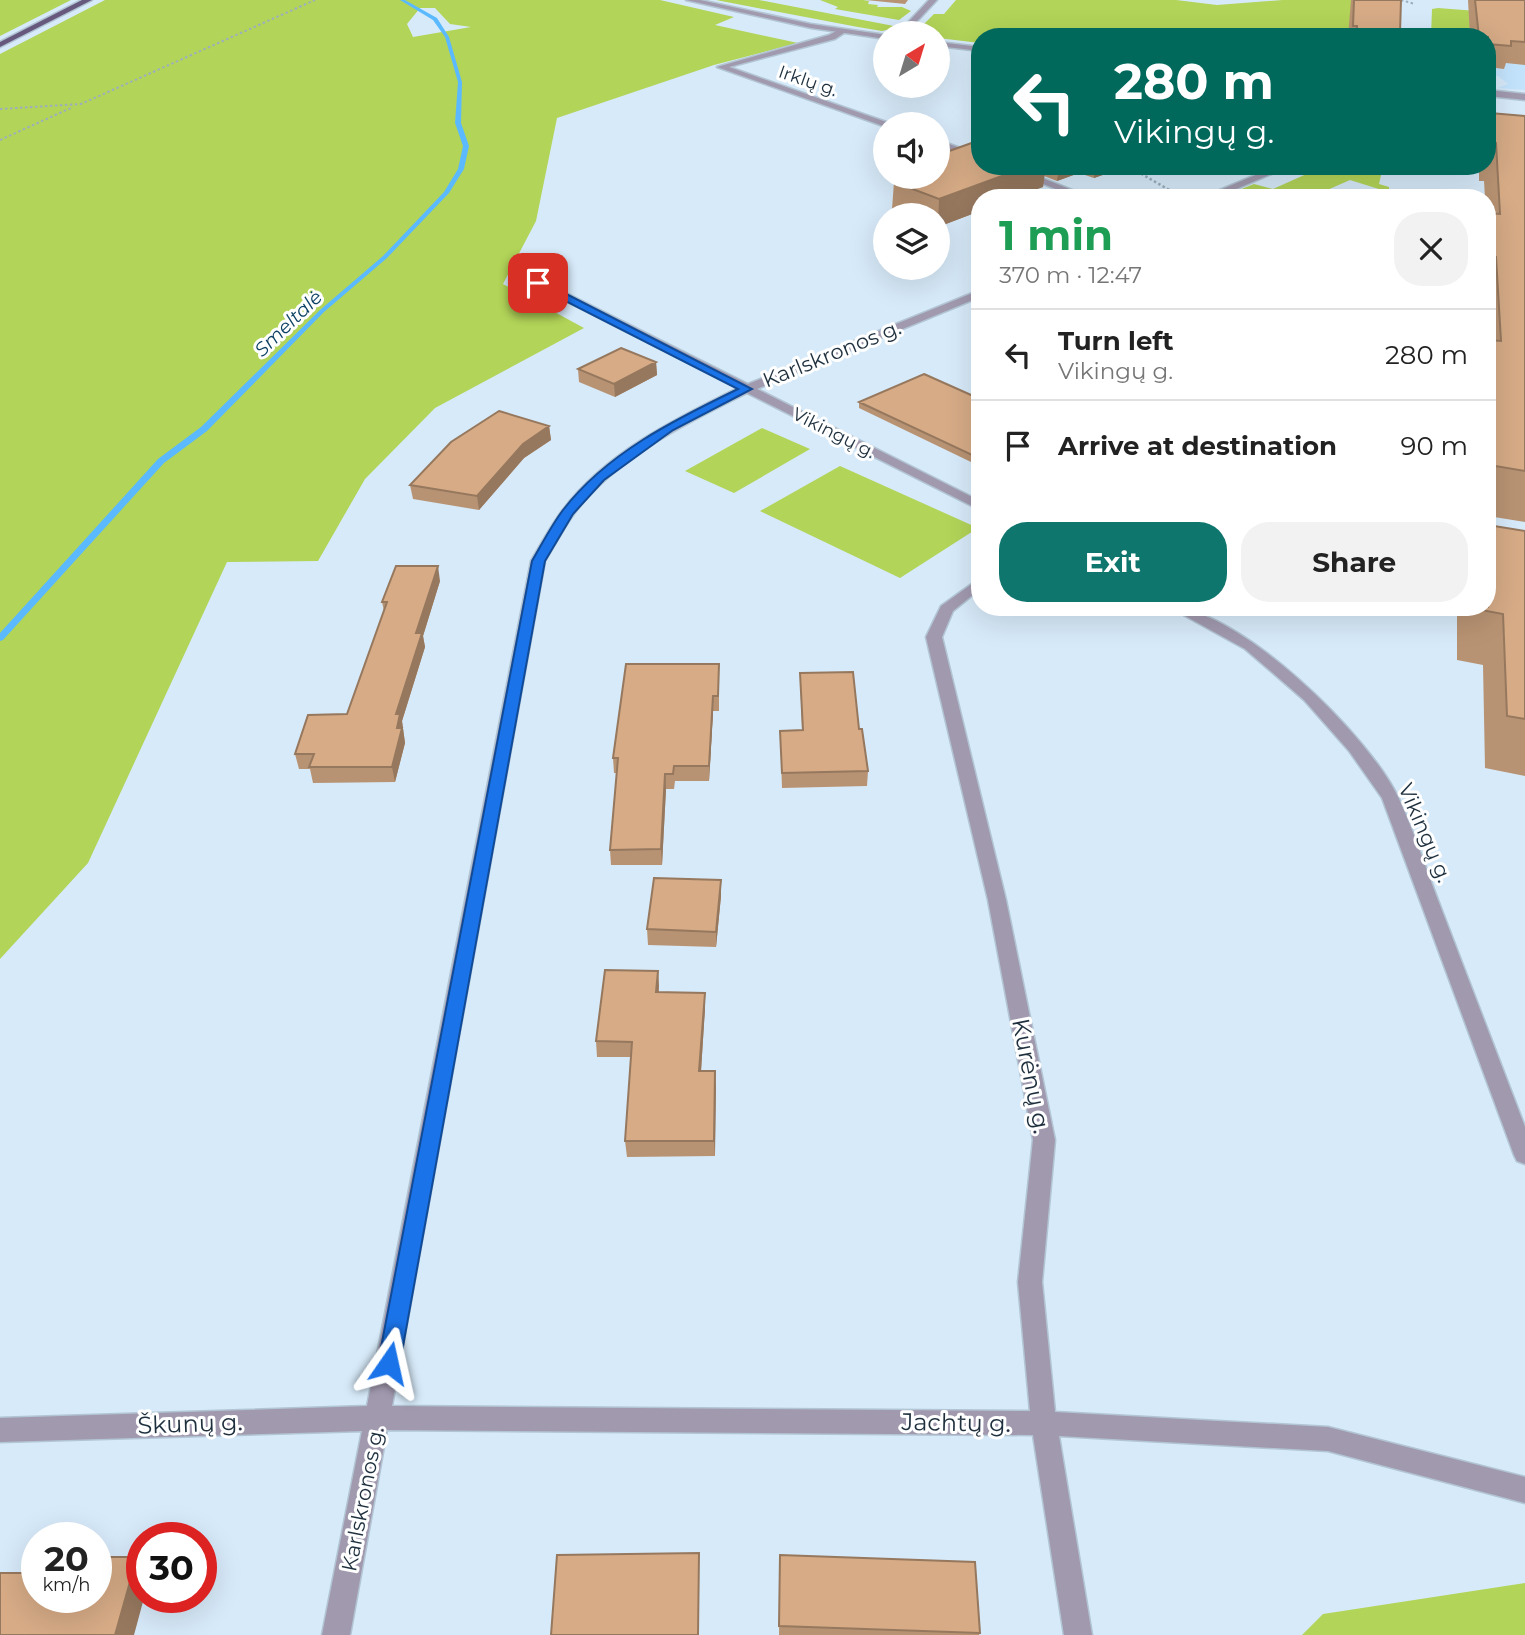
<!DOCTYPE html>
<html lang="en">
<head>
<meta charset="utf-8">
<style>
	body { margin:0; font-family:Montserrat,sans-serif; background:#f2f2f2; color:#222; height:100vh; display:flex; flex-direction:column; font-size:26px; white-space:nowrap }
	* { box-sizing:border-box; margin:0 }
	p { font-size:23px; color:#767676 }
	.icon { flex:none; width:38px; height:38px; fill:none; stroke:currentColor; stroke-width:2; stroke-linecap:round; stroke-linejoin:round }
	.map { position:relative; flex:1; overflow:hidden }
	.panel { position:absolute; left:971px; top:189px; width:525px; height:427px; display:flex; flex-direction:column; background:#fff; border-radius:28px; box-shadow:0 7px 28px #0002 }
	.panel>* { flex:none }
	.hud { position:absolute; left:971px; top:28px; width:525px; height:147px; border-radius:28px; box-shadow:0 7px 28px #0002; background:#00695c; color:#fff; overflow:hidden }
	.needle { width:46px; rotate:38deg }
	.fabs { position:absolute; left:873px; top:21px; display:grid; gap:14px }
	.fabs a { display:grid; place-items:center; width:77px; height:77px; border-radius:50%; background:#fff; box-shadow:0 7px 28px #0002; font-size:35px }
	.speed { position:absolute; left:21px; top:1522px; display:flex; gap:14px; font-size:35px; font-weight:700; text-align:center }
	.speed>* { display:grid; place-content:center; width:91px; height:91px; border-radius:50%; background:#fff; box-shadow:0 7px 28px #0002; line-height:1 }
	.speed small { font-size:18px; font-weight:400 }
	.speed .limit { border:10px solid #d22; background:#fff; color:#111 }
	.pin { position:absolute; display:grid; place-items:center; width:60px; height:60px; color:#fff; margin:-30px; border-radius:14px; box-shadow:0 4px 10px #0006 }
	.me { position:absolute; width:77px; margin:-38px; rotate:11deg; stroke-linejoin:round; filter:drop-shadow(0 0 5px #0008) }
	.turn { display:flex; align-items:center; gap:24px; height:147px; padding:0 28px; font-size:32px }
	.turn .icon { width:91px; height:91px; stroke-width:2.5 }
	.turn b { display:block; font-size:49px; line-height:60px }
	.round { display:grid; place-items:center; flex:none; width:74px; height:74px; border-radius:28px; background:#f2f2f2 }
	.head { display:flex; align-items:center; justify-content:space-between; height:119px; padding:0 28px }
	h1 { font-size:42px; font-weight:700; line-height:52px; color:#1e9e55 }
	.cta { display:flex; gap:14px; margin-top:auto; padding:14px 28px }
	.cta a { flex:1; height:80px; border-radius:28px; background:#0f766e; color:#fff; font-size:28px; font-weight:700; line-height:80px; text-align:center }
	.cta a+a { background:#f2f2f2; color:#222 }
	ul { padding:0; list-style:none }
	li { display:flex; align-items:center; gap:21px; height:91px; padding:0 28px; border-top:2px solid #e0e0e0 }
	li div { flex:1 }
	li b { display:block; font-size:26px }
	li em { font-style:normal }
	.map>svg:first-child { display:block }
	.built { fill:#c3e3fc }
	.green { fill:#b2d458; fill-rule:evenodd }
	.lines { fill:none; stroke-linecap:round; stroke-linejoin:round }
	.stream { fill:#5bbaff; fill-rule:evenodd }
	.minor-casing { stroke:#b2c5d4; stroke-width:3 }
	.tertiary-casing { stroke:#b2c5d4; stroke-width:3 }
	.primary-casing { stroke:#b2c5d4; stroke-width:3 }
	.path-far1 { stroke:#9cafbd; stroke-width:2; stroke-dasharray:2.5 2.5; stroke-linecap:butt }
	.path { stroke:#9cafbd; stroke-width:2.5; stroke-dasharray:2.5 2.5; stroke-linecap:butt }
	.minor { fill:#a199ae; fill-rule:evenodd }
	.tertiary { fill:#a199ae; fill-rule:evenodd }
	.primary { fill:#67597d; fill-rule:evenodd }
	.wall { fill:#b89373 }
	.shaded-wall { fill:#96785e }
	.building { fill:#d6ab86; stroke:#96785e; stroke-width:2 }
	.route { fill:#1a73e8; stroke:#114b97; stroke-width:2 }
	.labels { text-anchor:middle; stroke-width:6; stroke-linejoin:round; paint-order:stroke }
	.far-street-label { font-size:18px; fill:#1e303e; stroke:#fff }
	.far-water-label { font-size:19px; font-style:italic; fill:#0c4163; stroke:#fff }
	.street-label { font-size:21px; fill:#1e303e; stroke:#fff }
	.near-street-label { font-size:24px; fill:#1e303e; stroke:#fff }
</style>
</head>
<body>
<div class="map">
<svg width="1525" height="1635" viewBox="0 0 1525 1635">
	<rect width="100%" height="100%" fill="#d7eaf9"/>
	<!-- built -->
	<path class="built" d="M 1488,39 L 1525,43 L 1525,90 L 1498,88 L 1508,84 L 1498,76 L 1488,75 Z"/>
	<!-- green -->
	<path class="green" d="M 0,0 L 71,0 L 0,36 Z
		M 105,0 L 660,0 L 734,17 L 715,25 L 798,43 L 714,65 L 557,118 L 536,221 L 503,284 L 584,328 L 435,408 L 365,479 L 318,561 L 227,562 L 88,863 L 0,959 L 0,54 ZM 420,8 L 435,8 L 450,24 L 471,27 L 413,37 L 407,24 Z
		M 716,0 L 759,0 L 899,27 L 882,31 L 858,27 Z
		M 820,0 L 863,0 L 869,1 L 868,4 L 878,5 L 877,7 L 902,7 L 911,11 L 899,20 L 835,9 L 838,7 Z
		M 956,0 L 1176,0 L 1217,5 L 1283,0 L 1400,0 L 1351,37 L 980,37 L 980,43 L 938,38 L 938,33 L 915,33 L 934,14 L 944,14 Z
		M 1438,8 L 1503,13 L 1488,37 L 1431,37 L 1432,9 Z
		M 1298,166 L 1383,166 L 1379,184 L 1389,187 L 1390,198 L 1373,195 L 1382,190 L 1350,180 L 1309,198 L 1251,198 L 1234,192 L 1254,184 L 1273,189 L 1311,172 Z
		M 762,428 L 810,449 L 734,493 L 685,471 Z
		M 840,466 L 978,528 L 900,578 L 760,511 Z
		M 1525,1583 L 1525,1635 L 1302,1635 L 1323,1614 Z"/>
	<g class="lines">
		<!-- stream -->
		<path class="stream" d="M 400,0 L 405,0 L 437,18 L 449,37 L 462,82 L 461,123 L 469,146 L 464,169 L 449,193 L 387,258 L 324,312 L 207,431 L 164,463 L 3,640 L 0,641 L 0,633 L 158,459 L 201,427 L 320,310 L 383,256 L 444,192 L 458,169 L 463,146 L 455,123 L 458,82 L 445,37 L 433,20 Z"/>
		<!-- minor casing -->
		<g class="minor-casing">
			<path id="minor" d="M 929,0 L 937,0 L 906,33 L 898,33 Z
				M 840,29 L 847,31 L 835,39 L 729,67 L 889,123 L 886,127 L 717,67 L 829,35 Z
				M 938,140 L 980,155 L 980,161 L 938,146 Z
				M 999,166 L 1012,166 L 1092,198 L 1078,198 Z
				M 1277,166 L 1290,166 L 1215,198 L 1201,198 Z
				M 534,281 L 542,281 L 748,384 L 980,290 L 980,297 L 757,389 L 980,501 L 980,510 L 747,393 C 686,423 614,459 573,515 C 563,529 554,546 545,561 L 392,1406 L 1030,1411 L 1018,1282 L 1033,1140 L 988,900 L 926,637 L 941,606 L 980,578 L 980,589 L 953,611 L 942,637 L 1006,900 L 1055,1140 L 1042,1282 L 1055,1412 L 1328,1427 L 1525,1477 L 1525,1503 L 1328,1451 L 1059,1436 L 1092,1635 L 1064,1635 L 1033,1435 L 387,1430 L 350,1635 L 322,1635 L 362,1431 L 0,1442 L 0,1418 L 367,1406 L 531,561 C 541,544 551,526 562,511 C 605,453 675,419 738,388 L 534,285 Z
				M 1169,607 C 1238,607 1371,737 1399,799 C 1415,834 1427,872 1441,908 C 1469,981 1497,1054 1525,1127 L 1525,1164 L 1517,1161 L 1514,1155 L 1382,798 L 1349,751 L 1304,700 L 1245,649 Z"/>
		</g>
		<!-- tertiary casing -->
		<g class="tertiary-casing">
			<path id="tertiary" d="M 686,0 L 700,0 L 811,24 L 886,35 L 886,39 L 811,28 Z
				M 938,42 L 980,47 L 980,51 L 938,46 Z
				M 1488,90 L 1525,94 L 1525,100 L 1488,96 Z"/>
		</g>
		<!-- primary casing -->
		<g class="primary-casing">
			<path id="primary" d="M 82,0 L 92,0 L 0,47 L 0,42 Z"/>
		</g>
		<!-- path-far1 -->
		<path class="path-far1" d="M 1401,0 L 1415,4
			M 0,109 L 81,104 L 315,0
			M 0,140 L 73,107"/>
		<!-- path -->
		<path class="path" d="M 1128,166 L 1183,198
			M 1307,174 L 1325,166"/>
		<!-- minor -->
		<use href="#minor" class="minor"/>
		<!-- tertiary -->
		<use href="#tertiary" class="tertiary"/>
		<!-- primary -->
		<use href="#primary" class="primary"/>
	</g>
	<!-- wall -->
	<path class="wall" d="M 866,0 L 908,0 L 905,4 Z
		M 1351,0 L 1401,0 L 1399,37 L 1348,37 Z
		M 1468,0 L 1525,0 L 1525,65 L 1506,63 L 1504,69 L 1488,67 L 1488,37 L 1470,37 Z
		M 1490,113 L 1525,116 L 1525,522 L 1488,516 L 1488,198 L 1485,198 L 1484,181 L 1479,181 L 1479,166 L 1488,166 L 1488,120 Z
		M 980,166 L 1128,166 L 1094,178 L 1079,173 L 1057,181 L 1044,176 L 1043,187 L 980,198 L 980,211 L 938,227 L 938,215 L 907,215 L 892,209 L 894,182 Z
		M 1138,166 L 1189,166 L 1165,175 Z
		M 656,362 L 657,375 L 615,397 L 579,382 L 578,369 Z
		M 980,399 L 971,462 L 859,408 L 859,402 Z
		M 549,426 L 551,440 L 524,458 L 479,510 L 413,499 L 410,485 Z
		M 1525,531 L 1525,776 L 1485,768 L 1483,665 L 1457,660 L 1457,607 L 1488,607 Z
		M 440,581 L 423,636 L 425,647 L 402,721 L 405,743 L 395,782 L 313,783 L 310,769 L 299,769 L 295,754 L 347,714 L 384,611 L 382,602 Z
		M 719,664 L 719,711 L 713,711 L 709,781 L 675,781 L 674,789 L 666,789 L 662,865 L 611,865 L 610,850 L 617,773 L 614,773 L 613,758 Z
		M 800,673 L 859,729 L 868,771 L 867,786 L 782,788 L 780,731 L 802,730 Z
		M 721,896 L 716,947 L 648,945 L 647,929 Z
		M 658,971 L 659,992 L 705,993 L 705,1008 L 701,1071 L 715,1071 L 715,1156 L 627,1157 L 625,1141 L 631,1057 L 597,1057 L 596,1041 Z
		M 780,1555 L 980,1633 L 979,1635 L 779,1635 Z"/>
	<!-- shaded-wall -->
	<path class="shaded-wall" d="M 1029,166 L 1046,166 L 1043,187 L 1014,198 L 980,198 L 980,211 L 938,227 L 939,199 Z
		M 1059,166 L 1079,166 L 1079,173 L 1057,181 Z
		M 1096,166 L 1128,166 L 1094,178 Z
		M 1167,166 L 1189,166 L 1165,175 Z
		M 656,362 L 657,375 L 615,397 L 614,384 Z
		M 549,426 L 551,440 L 524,458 L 479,510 L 477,496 L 523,444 Z
		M 980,451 L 980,458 L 971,462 L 972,455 Z
		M 438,566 L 440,581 L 423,636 L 425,647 L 402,721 L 405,743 L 395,782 L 392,767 L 396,714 L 416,633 Z
		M 713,696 L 713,711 L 709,781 L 709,766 Z
		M 665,774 L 666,789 L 662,865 L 661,849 Z
		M 721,880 L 721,896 L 716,947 L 716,932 Z
		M 658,971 L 659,986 L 657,1007 L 656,992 Z
		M 705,993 L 705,1008 L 700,1087 L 699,1071 Z
		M 715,1071 L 716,1087 L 715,1156 L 714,1141 Z
		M 699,1553 L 699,1635 L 698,1635 Z
		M 137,1557 L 142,1564 L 142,1598 L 144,1598 L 134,1635 L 115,1635 Z"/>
	<!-- building -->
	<path class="building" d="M 1354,0 L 1401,0 L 1400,33 L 1357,29 L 1357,26 L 1353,26 Z
		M 1475,0 L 1525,0 L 1525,42 L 1511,41 L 1511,46 L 1488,44 L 1488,37 L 1479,37 Z
		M 1490,113 L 1525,116 L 1525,471 L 1495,466 L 1489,340 L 1501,341 L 1496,257 L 1488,256 L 1488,213 L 1500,214 L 1496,143 L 1491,142 Z
		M 980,140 L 980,166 L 1029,166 L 939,199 L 894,182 L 908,177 L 938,177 L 938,155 Z
		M 1269,192 L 1288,198 L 1255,198 Z
		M 621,348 L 656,362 L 614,384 L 578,369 Z
		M 924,374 L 980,399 L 980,451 L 972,455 L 859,402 Z
		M 499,411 L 549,426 L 523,444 L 477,496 L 410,485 L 451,442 Z
		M 1488,525 L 1525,531 L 1525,719 L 1507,716 L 1503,614 L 1476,609 L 1476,607 L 1488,607 Z
		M 396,566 L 438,566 L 416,633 L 422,633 L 396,714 L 400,714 L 397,728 L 402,728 L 392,767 L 309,767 L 314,754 L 295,754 L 308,715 L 347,714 L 387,602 L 382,602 Z
		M 626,664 L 719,664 L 718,696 L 713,696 L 709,766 L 674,766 L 673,774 L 665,774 L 661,849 L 610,850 L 618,758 L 613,758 Z
		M 853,672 L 859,729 L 862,729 L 868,771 L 782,773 L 780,731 L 803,730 L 800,673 Z
		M 654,878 L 721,880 L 716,932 L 647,929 Z
		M 605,970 L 658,971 L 656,992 L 705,993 L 699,1071 L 715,1071 L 714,1141 L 625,1141 L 632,1042 L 596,1041 Z
		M 699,1553 L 698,1635 L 551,1635 L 557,1555 Z
		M 780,1555 L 975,1562 L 980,1633 L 779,1626 Z
		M 96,1557 L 137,1557 L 115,1635 L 0,1635 L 0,1573 L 37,1573 L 37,1598 L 96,1598 Z"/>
	<!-- route -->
	<path class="route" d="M 534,281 L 541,281 L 752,389 L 673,430 L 604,480 L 573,514 L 545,561 L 400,1363 L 397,1370 L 389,1373 L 381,1370 L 378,1363 L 532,561 C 542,544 551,526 563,510 C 607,453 674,420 738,389 L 534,285 Z"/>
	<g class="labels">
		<!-- far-street labels -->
		<g class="far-street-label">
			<text transform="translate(808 81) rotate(19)" y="6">Irklų g.</text>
			<text transform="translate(834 433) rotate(27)" y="6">Vikingų g.</text>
		</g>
		<!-- far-water labels -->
		<g class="far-water-label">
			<text transform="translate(288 323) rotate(-44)" y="7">Smeltalė</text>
		</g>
		<!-- street labels -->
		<g class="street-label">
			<text transform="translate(832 354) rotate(-22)" y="7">Karlskronos g.</text>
			<text transform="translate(1425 833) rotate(67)" y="7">Vikingų g.</text>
			<text transform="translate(363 1499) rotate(-79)" y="7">Karlskronos g.</text>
		</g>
		<!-- near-street labels -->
		<g class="near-street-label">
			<text transform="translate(1031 1076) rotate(79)" y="8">Kurėnų g.</text>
			<text transform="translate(956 1423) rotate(1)" y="8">Jachtų g.</text>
			<text transform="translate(190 1424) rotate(-2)" y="8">Škunų g.</text>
		</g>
	</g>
</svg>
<div class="fabs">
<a><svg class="needle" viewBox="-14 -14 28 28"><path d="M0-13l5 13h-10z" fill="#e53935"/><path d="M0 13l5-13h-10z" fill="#767676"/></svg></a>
<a><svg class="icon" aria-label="sound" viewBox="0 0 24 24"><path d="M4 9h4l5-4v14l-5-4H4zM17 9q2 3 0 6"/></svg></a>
<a><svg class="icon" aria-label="layers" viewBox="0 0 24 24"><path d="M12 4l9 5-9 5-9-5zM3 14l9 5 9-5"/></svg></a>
</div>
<div class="speed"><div>20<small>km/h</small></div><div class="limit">30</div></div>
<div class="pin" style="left:538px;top:283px;background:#d93025"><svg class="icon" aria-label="arrive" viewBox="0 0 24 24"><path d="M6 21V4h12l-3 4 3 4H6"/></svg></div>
<svg class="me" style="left:389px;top:1363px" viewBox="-20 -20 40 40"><path d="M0-17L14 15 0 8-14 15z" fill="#1a73e8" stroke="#fff" stroke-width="4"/></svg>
<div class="hud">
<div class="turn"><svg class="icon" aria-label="left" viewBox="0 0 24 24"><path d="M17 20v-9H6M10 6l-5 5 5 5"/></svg><div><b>280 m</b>Vikingų g.</div></div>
</div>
<section class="panel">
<div class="head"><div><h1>1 min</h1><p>370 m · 12:47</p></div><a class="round"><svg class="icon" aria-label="close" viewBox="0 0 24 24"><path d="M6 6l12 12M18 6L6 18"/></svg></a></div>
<ul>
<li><svg class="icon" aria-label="left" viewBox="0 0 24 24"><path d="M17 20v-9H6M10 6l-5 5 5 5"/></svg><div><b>Turn left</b><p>Vikingų g.</p></div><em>280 m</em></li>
<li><svg class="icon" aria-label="arrive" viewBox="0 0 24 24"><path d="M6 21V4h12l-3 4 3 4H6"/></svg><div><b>Arrive at destination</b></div><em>90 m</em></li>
</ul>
<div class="cta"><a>Exit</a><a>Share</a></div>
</section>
</div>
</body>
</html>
